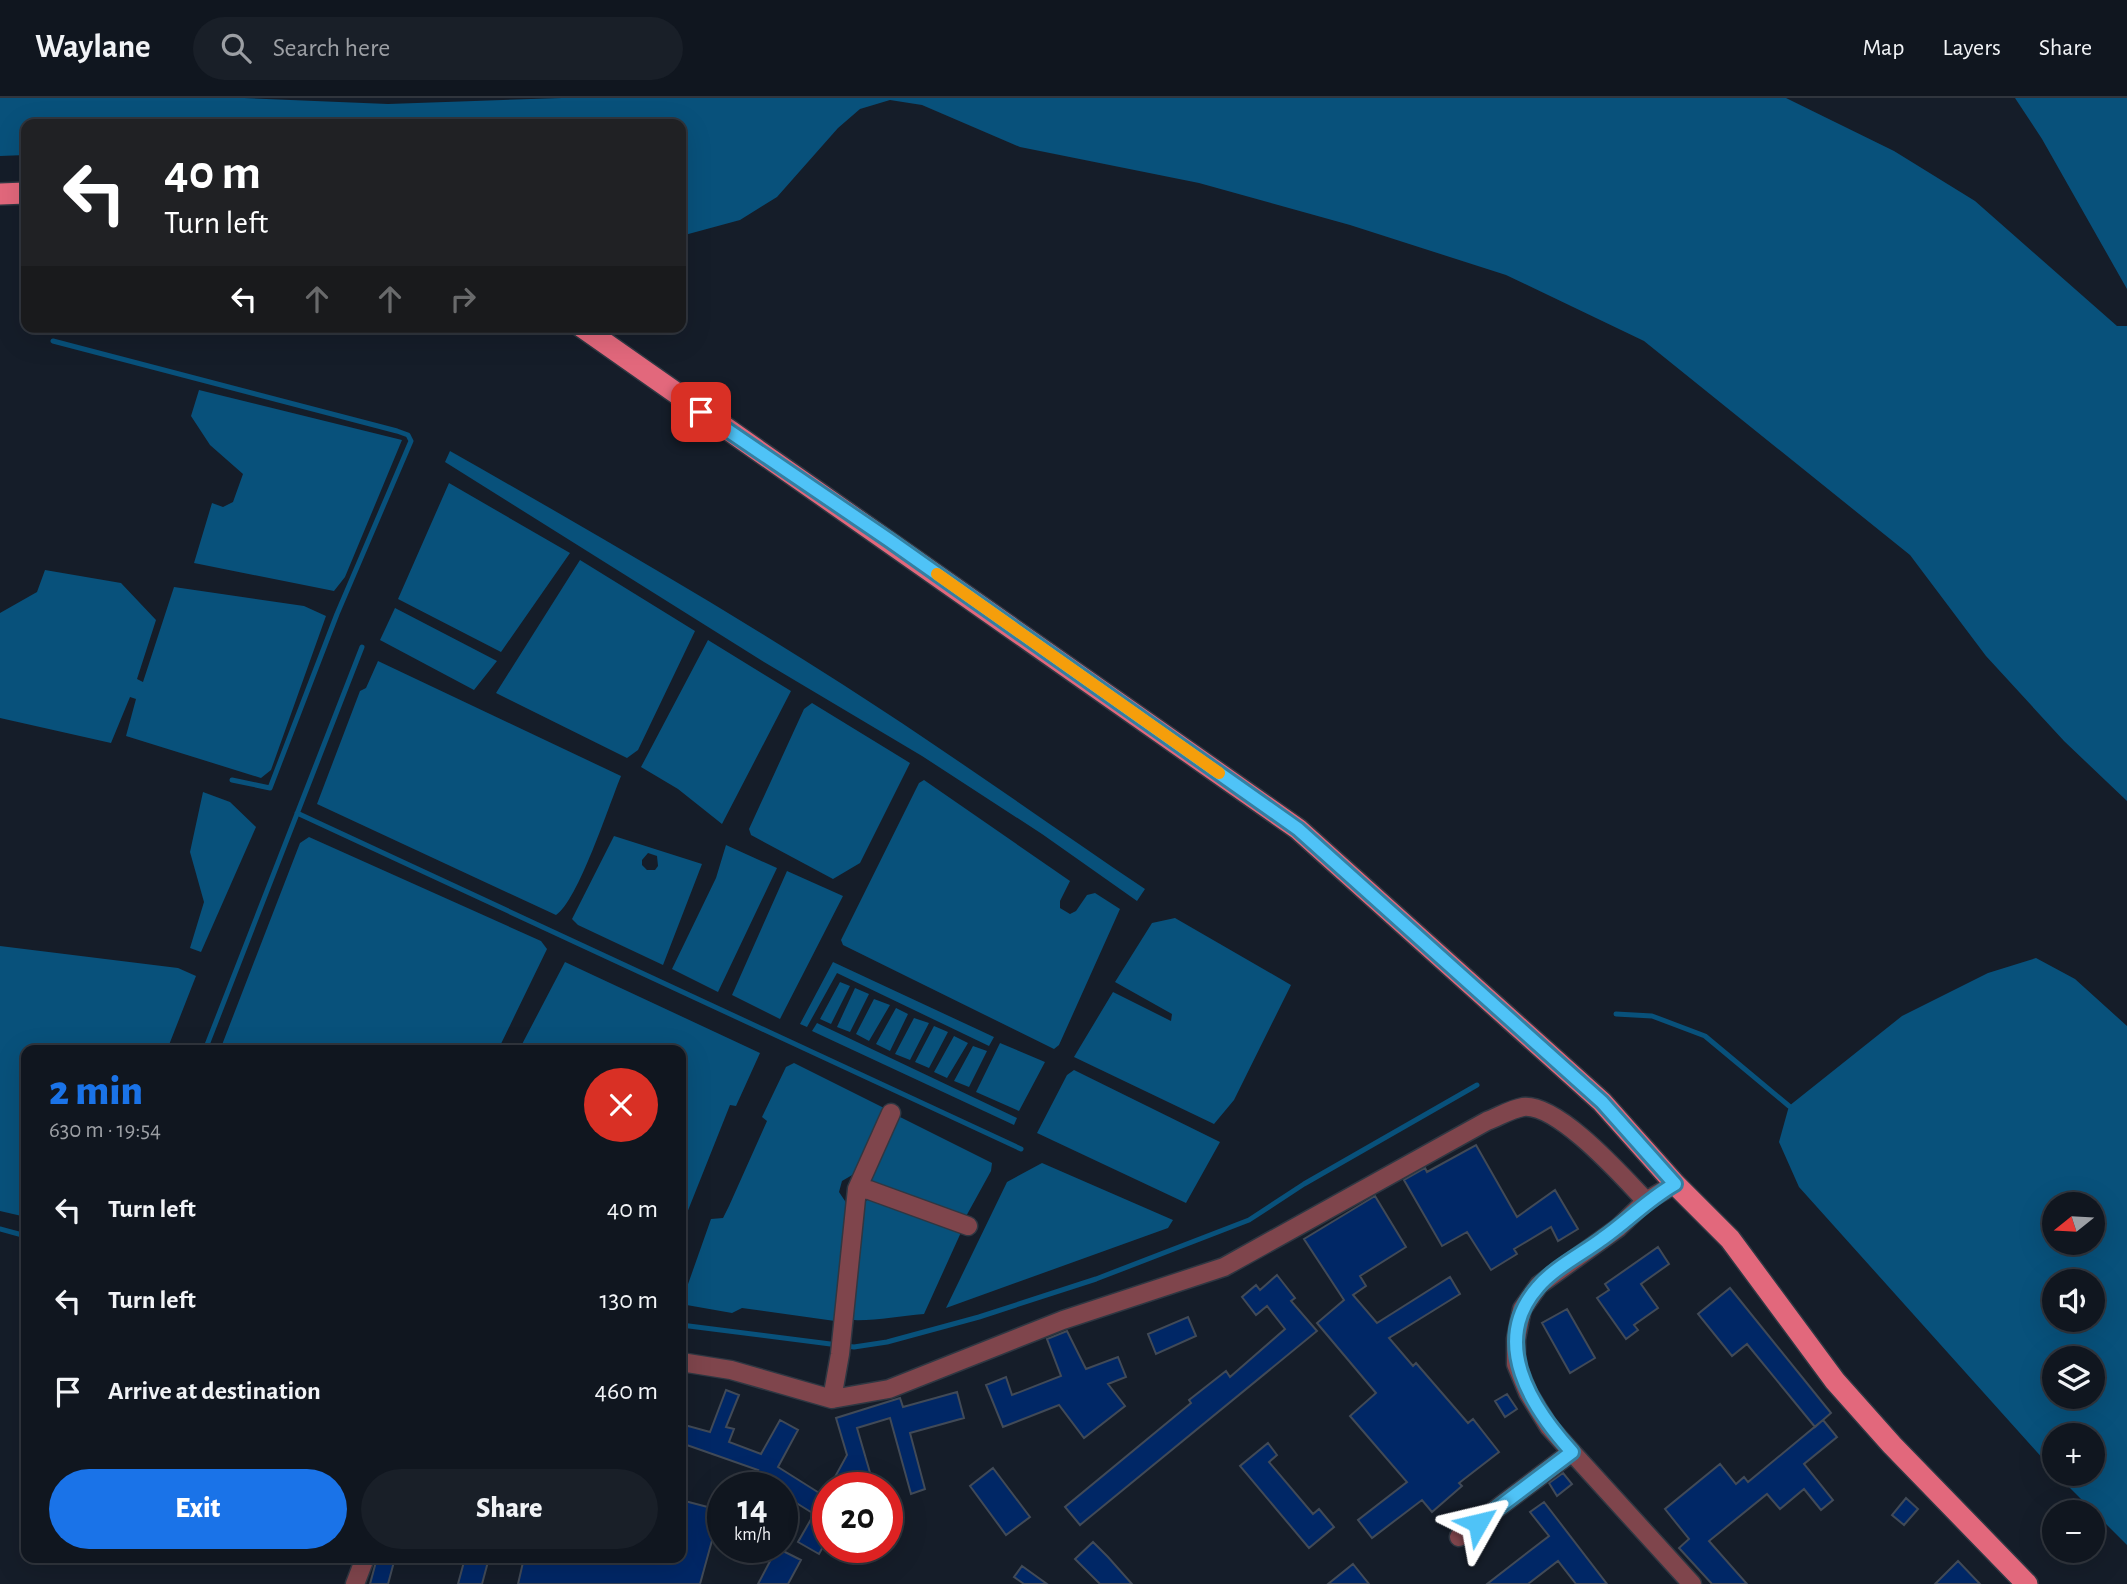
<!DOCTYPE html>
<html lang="en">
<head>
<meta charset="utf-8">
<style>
	body { margin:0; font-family:"Alegreya Sans",sans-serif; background:#191f28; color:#f1f3f6; height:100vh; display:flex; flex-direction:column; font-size:26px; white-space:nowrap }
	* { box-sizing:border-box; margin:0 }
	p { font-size:23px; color:#9c9fa4 }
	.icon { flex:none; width:38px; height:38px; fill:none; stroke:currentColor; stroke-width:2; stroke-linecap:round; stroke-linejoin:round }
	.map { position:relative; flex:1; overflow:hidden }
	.panel { position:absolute; left:21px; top:947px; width:665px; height:518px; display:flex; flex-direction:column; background:#10161f; border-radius:14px; box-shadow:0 7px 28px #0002,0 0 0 2px #30353d }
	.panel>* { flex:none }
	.guide { position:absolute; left:21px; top:21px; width:665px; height:214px; border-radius:14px; box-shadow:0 7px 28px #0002,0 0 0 2px #30353d; background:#202124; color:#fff; overflow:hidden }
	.needle { width:46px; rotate:252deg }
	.fabs { position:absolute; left:2042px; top:1094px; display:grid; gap:14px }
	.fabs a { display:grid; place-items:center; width:63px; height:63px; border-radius:50%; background:#10161f; box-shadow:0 7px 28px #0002,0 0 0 2px #30353d; font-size:35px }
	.speed { position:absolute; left:707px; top:1374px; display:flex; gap:14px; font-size:35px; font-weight:700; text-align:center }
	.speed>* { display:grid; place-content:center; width:91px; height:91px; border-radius:50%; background:#10161f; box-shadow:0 7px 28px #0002,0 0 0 2px #30353d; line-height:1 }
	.speed small { font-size:18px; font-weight:400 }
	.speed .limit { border:10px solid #d22; background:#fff; color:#111 }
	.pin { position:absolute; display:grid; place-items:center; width:60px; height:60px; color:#fff; margin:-30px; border-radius:14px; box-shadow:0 4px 10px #0006 }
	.me { position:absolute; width:77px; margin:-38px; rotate:53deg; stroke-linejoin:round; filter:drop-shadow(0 0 5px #0008) }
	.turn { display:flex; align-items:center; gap:24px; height:147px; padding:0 28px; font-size:32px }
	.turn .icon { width:91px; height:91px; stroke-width:2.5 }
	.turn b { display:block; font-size:49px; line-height:60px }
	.lanes { display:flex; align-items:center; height:66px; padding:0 28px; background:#0003; justify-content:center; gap:35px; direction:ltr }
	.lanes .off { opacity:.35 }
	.round { display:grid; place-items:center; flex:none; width:74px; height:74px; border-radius:37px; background:#191f28 }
	.headline { display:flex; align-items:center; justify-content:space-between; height:119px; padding:0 28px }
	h1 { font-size:42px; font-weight:800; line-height:52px; color:#1a73e8 }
	.primary-button { display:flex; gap:14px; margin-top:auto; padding:14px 28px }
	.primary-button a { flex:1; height:80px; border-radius:42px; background:#1a73e8; color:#fff; font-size:28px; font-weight:800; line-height:80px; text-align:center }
	.primary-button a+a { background:#191f28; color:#f1f3f6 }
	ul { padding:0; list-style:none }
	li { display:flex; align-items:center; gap:21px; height:91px; padding:0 28px }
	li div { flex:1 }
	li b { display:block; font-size:26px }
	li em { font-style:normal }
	header { display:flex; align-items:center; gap:42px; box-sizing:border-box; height:98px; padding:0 35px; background:#10161f; border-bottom:2px solid #30353d }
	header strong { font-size:33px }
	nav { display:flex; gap:38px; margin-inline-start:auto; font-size:24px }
	.search { width:490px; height:63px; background:#191f28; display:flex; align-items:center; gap:18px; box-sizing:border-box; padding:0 24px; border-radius:38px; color:#9c9fa4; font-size:26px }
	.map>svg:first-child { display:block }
	.water { fill:#08517b; fill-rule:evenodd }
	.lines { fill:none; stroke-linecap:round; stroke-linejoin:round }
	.stream { stroke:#08517b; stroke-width:5 }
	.building { fill:#002766; stroke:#414a57; stroke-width:2 }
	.minor-casing { stroke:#2f3742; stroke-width:21 }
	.major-casing { stroke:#2f3742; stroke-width:24 }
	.minor { stroke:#7f454c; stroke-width:18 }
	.major { stroke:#e2687c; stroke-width:21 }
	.route-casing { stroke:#337fa1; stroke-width:18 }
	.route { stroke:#4fc3f7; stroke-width:12 }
	.slow { stroke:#f59e0b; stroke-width:12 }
</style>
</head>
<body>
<header>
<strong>Waylane</strong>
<div class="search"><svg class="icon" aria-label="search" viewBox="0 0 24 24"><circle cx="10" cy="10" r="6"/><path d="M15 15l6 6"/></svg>Search here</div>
<nav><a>Map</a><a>Layers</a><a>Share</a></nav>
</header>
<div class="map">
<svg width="2127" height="1486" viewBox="0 0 2127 1486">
	<rect width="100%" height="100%" fill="#151d29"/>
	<!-- water -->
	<path class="water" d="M 0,0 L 244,0 L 388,6 L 562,0 L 1786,0 L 1894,53 L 1975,103 L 2117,228 L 2127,228 L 2127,703 L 2064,643 L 1986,558 L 1910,457 L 1644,243 L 1506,177 L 1350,127 L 1199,85 L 1020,49 L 922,7 L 890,2 L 860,11 L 838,30 L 777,99 L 740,122 L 681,138 L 681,26 L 26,26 L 26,57 L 0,58 Z
		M 2015,0 L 2127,0 L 2127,191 L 2042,41 Z
		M 199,292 L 402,342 L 345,479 L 334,493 L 194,465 L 212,405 L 223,409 L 233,404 L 243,376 L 210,347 L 191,318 Z
		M 450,353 C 582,428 714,504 842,586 C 945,652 1044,723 1145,791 L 1137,803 L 1042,736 L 922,658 L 764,564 L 445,364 Z
		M 449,385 L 570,455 L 501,554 L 398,501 Z
		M 580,462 L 695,533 L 638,652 L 627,660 L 496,595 Z
		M 45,472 L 121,485 L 156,522 L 137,581 L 143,584 L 174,489 L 304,508 L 326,518 L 271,672 L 261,680 L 126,638 L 136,601 L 130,599 L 111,645 L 0,620 L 0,515 L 37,494 Z
		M 395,510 L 497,563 L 474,592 L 380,542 Z
		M 708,542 L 791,593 L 722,726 L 678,691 L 641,669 Z
		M 378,563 L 621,678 C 609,707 578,803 556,817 L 317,706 L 360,593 L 366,590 Z
		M 812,605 L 910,665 L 860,765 L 833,781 L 751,737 L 749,731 L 804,611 Z
		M 924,682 L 1070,783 L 1060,803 L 1060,810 L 1070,816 L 1076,813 L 1087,797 L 1095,795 L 1120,811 L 1059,947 L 1054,951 L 843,847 L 841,842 L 919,685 Z
		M 203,694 L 230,704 L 256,729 L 201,854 L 190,850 L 204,804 L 190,754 Z
		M 614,738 L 702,766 L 663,867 L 578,827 L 572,821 ZM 648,755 L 657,758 L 658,768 L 655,772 L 647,772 L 642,767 L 642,762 Z
		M 309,739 L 541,843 L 547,851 L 498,952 L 220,952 L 300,745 Z
		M 726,747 L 777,770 L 718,894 L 672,871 L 716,780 Z
		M 787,773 L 843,798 L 780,921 L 732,897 Z
		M 1175,820 L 1291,887 L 1234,1002 L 1214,1026 L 1074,959 L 1113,894 L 1171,923 L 1172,916 L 1115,884 L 1152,825 Z
		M 0,848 L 178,870 L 196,878 L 167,952 L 26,952 L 26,1119 L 0,1113 Z
		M 2036,860 L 2075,881 L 2127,928 L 2127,1447 L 2056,1376 L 2093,1376 L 2093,1337 L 2054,1337 L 2054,1373 L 1799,1089 L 1779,1044 L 1789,1008 L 1902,918 L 1988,875 ZM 2054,1106 L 2093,1106 L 2093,1144 L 2054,1144 ZM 2054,1183 L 2093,1183 L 2093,1222 L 2054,1222 ZM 2054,1260 L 2093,1260 L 2093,1298 L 2054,1298 Z
		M 565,864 L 760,955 L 736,1008 L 730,1007 L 681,1130 L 681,952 L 519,952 Z
		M 833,864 L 994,939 L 989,948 L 837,875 L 807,929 L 800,926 Z
		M 840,884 L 850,888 L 831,926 L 820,921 Z
		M 855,890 L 869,896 L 850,934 L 837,929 Z
		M 874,901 L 890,907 L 869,943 L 856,936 Z
		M 896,910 L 908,916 L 890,953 L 876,946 Z
		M 914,920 L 929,925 L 910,962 L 895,956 Z
		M 817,925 L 1017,1020 L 1014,1027 L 812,933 Z
		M 934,928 L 948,934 L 929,970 L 915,964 Z
		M 954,938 L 968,945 L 947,980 L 934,974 Z
		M 1000,945 L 1045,964 L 1019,1013 L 976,994 Z
		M 973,948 L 987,953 L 969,989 L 954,983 Z
		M 794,965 L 888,1012 L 859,1073 L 842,1083 L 839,1094 L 849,1109 L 835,1223 L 742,1210 L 732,1215 L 681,1206 L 711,1121 L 723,1120 L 729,1108 L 767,1023 L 762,1019 L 786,969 Z
		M 1074,972 L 1220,1044 L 1186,1105 L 1037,1035 L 1067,977 Z
		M 896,1017 L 992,1065 L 991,1073 L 964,1122 L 874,1088 L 870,1076 Z
		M 1042,1065 L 1173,1122 L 1168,1130 L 946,1210 L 1007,1084 Z
		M 872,1097 L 963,1130 L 924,1216 C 899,1218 876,1223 851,1222 L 861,1108 Z"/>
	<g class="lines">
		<!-- stream -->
		<path class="stream" d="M 53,243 L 397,333 L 408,337 L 411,343 L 337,516 L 270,690 L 232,682
			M 297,715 L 1021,1051
			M 1616,916 L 1652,918 L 1705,938 L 1789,1008
			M 205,952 L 362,549
			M 0,1131 L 26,1138
			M 681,1227 L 854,1249 L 887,1244 L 979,1219 L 1096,1181 L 1249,1122 L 1304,1086 L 1477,987"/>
	</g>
	<!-- building -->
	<path class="building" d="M 1476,1047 L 1517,1119 L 1555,1092 L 1578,1131 L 1558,1143 L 1551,1129 L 1514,1151 L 1517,1156 L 1491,1172 L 1467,1134 L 1442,1148 L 1404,1082 L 1425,1070 L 1427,1074 Z
		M 1375,1098 L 1406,1149 L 1360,1178 L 1366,1188 L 1353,1197 L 1377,1225 L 1450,1179 L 1460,1196 L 1389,1240 L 1413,1268 L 1416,1265 L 1468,1325 L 1473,1321 L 1499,1354 L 1459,1385 L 1462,1388 L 1432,1414 L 1422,1402 L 1372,1440 L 1358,1422 L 1407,1384 L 1350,1318 L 1376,1295 L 1317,1225 L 1344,1202 L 1304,1141 Z
		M 1658,1149 L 1669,1166 L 1641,1186 L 1658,1210 L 1634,1227 L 1638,1232 L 1626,1241 L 1597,1200 L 1609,1192 L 1605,1186 Z
		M 1277,1177 L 1295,1200 L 1291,1203 L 1317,1233 L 1080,1427 L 1065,1409 L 1191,1305 L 1189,1302 L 1226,1273 L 1230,1279 L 1285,1231 L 1267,1208 L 1256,1217 L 1242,1199 L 1256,1187 L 1260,1192 Z
		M 1730,1190 L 1831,1315 L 1815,1329 L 1747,1246 L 1732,1258 L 1698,1216 Z
		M 1567,1211 L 1595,1260 L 1570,1275 L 1542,1225 Z
		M 1188,1219 L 1196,1238 L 1156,1256 L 1148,1236 Z
		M 1067,1233 L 1086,1271 L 1118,1259 L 1126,1279 L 1108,1286 L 1125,1308 L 1084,1340 L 1059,1307 L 1003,1329 L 986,1287 L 1006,1279 L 1012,1297 L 1061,1278 L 1047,1241 Z
		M 726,1292 L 739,1297 L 726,1329 L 734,1331 L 729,1344 L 761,1356 L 780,1322 L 798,1332 L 778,1369 L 824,1398 L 828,1392 L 828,1440 L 819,1456 L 798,1444 L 814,1416 L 782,1396 L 782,1390 L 773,1390 L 754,1378 L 758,1372 L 681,1345 L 681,1326 L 710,1334 Z
		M 957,1294 L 964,1320 L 910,1335 L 925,1391 L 911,1396 L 890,1320 L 857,1330 L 871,1378 L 829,1390 L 847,1357 L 836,1320 L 900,1300 L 903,1309 Z
		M 1507,1296 L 1517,1311 L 1505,1319 L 1495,1303 Z
		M 1823,1322 L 1837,1339 L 1804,1366 L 1833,1402 L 1821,1412 L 1804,1391 L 1780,1411 L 1767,1396 L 1709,1443 L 1747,1486 L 1712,1486 L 1679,1450 L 1689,1441 L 1665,1411 L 1720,1366 L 1736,1386 L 1744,1379 L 1748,1384 Z
		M 1268,1345 L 1277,1357 L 1269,1364 L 1313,1416 L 1319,1411 L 1334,1429 L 1309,1450 L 1240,1368 Z
		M 993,1370 L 1030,1419 L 1006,1437 L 970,1388 Z
		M 1563,1375 L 1572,1386 L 1557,1398 L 1549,1385 Z
		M 1906,1400 L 1918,1411 L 1904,1427 L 1892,1417 Z
		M 681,1402 L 723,1413 L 723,1431 L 716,1428 L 700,1486 L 518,1486 L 524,1460 L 681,1460 L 685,1431 L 681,1430 Z
		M 1544,1404 L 1607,1486 L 1576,1486 L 1558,1463 L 1528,1486 L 1487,1486 L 1549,1438 L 1530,1414 Z
		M 1093,1444 L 1108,1459 L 1132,1486 L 1100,1486 L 1075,1461 Z
		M 777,1450 L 801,1462 L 788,1486 L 758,1486 Z
		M 377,1460 L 395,1460 L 388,1486 L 370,1486 Z
		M 465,1460 L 489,1460 L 482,1486 L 458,1486 Z
		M 1958,1463 L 1980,1486 L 1935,1486 Z
		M 1353,1466 L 1369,1486 L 1328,1486 Z
		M 1022,1468 L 1047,1486 L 1024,1486 L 1014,1479 Z"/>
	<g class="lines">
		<!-- minor casing -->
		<g class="minor-casing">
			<path id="minor" d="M 1675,1086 L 1646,1103 L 1618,1130 L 1539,1187 L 1522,1211 L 1516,1241 L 1516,1266 L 1528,1295 L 1549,1329 L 1692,1486
				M 857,1091 L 869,1092 L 968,1128
				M 681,1264 L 731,1272 L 832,1301 L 889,1291 L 1063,1222 L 1224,1169 L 1487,1023 C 1498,1019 1511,1011 1523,1009 C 1558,1005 1623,1079 1646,1103
				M 832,1301 L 840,1256 L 857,1091 L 891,1015
				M 1459,1439 L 1572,1354
				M 355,1486 L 365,1460"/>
		</g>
		<!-- major casing -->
		<g class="major-casing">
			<path id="major" d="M 0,96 L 26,95
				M 582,229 L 1298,731 L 1602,1004 L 1675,1086 L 1730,1141 L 1835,1283 L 1892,1347 L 2027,1486"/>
		</g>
		<!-- minor -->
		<use href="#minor" class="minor"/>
		<!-- major -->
		<use href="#major" class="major"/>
	</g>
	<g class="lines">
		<!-- route casing -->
		<g class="route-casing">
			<path id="route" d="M 701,314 L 889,442 L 1298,731 L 1602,1004 L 1675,1086 C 1647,1102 1628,1123 1602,1141 C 1582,1156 1554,1170 1538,1189 C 1489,1244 1532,1310 1572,1354 L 1478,1425"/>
		</g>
		<!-- route -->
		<use href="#route" class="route"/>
		<!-- slow -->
		<path class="slow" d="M 937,476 L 1219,675"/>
	</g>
</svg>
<div class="fabs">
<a><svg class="needle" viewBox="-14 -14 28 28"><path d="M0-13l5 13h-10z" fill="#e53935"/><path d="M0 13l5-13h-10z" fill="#9c9fa4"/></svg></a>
<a><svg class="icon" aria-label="sound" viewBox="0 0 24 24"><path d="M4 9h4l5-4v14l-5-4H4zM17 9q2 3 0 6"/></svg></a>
<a><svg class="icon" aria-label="layers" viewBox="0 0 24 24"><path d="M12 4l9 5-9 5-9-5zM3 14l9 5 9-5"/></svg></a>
<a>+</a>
<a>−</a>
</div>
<div class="speed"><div>14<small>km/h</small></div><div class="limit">20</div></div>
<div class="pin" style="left:701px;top:314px;background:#d93025"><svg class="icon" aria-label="arrive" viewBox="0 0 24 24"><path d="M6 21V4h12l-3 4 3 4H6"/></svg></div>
<svg class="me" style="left:1478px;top:1425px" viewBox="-20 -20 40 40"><path d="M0-17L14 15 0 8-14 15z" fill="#4fc3f7" stroke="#fff" stroke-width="4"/></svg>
<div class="guide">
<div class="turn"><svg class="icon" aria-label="left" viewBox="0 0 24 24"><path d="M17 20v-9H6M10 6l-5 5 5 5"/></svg><div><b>40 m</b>Turn left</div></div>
<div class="lanes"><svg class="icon" aria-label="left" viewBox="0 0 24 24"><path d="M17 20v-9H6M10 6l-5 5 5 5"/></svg><svg class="icon off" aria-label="ahead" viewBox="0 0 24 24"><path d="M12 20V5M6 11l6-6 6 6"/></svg><svg class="icon off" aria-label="ahead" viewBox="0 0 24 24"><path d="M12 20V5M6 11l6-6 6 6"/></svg><svg class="icon off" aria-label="right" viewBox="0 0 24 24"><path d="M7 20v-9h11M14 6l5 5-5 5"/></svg></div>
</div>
<section class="panel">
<div class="headline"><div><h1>2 min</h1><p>630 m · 19:54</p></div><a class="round" style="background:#d93025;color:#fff"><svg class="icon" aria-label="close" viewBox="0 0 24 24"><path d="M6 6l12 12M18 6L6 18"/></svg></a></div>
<ul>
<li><svg class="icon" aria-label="left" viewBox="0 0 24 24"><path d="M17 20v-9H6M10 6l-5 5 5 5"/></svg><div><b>Turn left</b></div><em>40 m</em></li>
<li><svg class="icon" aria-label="left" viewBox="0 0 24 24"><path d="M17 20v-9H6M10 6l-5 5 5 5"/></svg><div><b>Turn left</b></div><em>130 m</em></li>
<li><svg class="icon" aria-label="arrive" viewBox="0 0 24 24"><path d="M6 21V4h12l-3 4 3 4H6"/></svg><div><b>Arrive at destination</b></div><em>460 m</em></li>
</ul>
<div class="primary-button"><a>Exit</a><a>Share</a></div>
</section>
</div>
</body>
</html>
